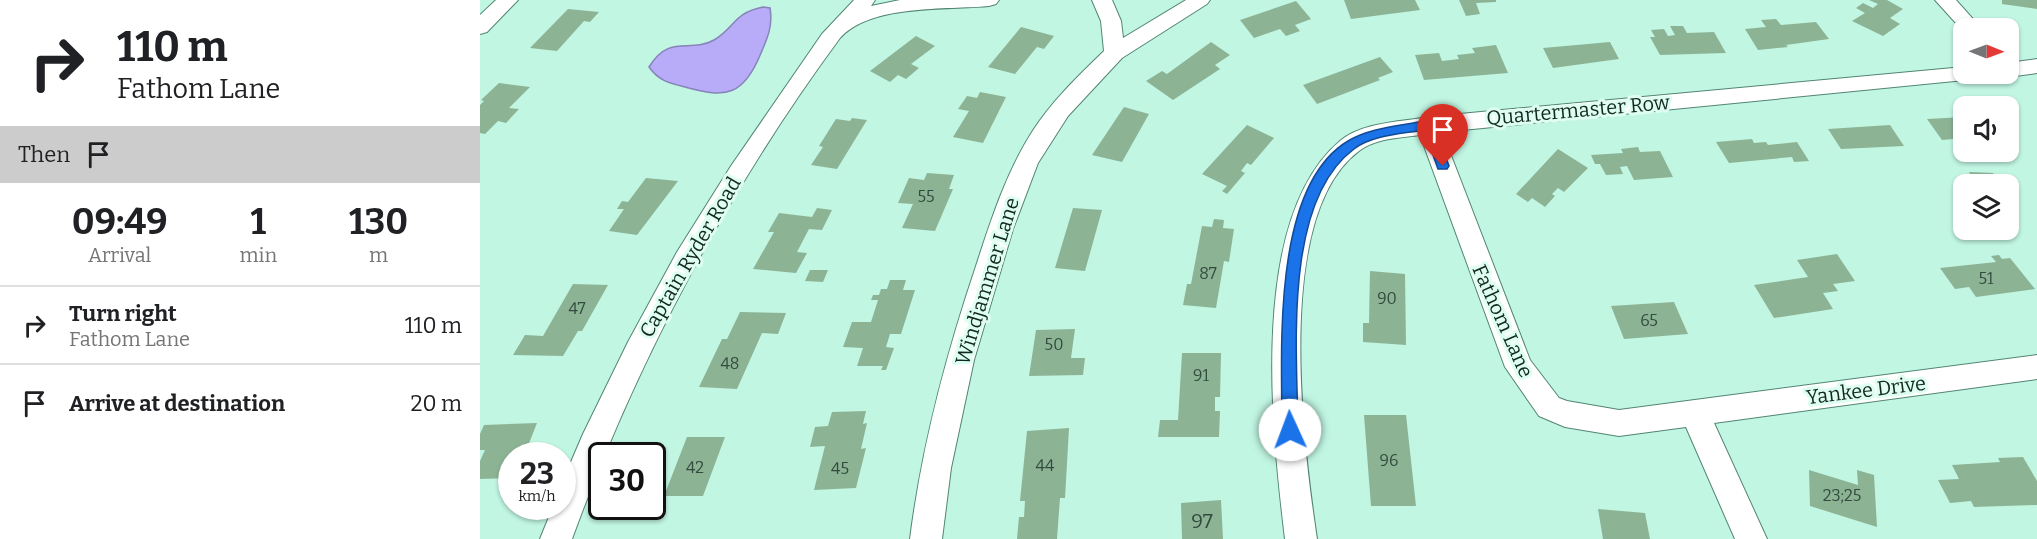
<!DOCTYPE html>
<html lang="en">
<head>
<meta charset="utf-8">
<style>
	body { margin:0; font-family:Bitter,serif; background:#f6f6f6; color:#202124; height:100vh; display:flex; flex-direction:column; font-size:22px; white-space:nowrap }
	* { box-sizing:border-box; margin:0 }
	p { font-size:20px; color:#757577 }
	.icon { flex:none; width:33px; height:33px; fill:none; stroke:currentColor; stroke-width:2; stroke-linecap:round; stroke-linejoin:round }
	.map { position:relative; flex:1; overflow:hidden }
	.drawer { display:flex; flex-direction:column; background:#fff; width:480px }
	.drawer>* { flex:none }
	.banner { background:#fff; color:#202124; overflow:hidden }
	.needle { width:39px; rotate:91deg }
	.buttons { position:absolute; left:1473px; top:18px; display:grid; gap:12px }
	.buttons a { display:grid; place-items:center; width:66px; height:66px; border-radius:12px; background:#fff; box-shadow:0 2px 4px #0004; font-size:30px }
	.speed { position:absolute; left:18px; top:442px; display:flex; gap:12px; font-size:30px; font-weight:700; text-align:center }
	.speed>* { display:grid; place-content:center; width:78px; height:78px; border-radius:50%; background:#fff; box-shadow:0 2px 4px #0004; line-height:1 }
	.speed small { font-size:15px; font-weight:400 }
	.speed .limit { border:3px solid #111; border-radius:9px; background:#fff; color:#111 }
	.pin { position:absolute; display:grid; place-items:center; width:51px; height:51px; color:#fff; margin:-62px -26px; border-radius:50% 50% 50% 0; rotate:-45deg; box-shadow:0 0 6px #0007 }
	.pin .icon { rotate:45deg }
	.me { position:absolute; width:66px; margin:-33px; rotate:358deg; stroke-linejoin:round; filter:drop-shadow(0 0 4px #0008) }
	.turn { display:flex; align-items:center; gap:21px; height:126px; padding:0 18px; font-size:27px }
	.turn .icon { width:78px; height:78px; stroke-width:2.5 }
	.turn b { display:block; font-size:42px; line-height:51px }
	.then { display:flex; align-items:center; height:57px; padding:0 18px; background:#0003; gap:12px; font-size:22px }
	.eta { display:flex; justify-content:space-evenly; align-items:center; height:102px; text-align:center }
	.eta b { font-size:36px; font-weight:700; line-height:42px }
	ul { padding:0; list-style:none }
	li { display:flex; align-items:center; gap:18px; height:78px; padding:0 18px; border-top:2px solid #e0e0e0 }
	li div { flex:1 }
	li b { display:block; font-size:22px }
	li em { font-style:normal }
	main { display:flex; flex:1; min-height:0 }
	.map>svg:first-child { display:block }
	.water { fill:#b8acf8; stroke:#8684b8; stroke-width:1.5 }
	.building { fill:#8db395 }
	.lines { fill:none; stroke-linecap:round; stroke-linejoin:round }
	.minor-casing { stroke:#528474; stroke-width:2 }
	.minor { fill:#fff; fill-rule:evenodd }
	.route { fill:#1a73e8; stroke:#114b97; stroke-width:1.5 }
	.labels { text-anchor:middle; stroke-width:6; stroke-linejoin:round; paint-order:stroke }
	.number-label { font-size:16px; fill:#324b3e }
	.street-label { font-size:20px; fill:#132821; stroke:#dffef2 }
	.near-number-label { font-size:20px; fill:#324b3e }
</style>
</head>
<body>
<main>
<section class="drawer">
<div class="banner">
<div class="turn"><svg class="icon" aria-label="right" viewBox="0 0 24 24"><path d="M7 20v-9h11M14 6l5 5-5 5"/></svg><div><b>110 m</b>Fathom Lane</div></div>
<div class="then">Then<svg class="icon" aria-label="arrive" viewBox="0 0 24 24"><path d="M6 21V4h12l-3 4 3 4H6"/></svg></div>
</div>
<div class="eta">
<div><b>09:49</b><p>Arrival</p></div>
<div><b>1</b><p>min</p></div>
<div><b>130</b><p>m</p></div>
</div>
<ul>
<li><svg class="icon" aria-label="right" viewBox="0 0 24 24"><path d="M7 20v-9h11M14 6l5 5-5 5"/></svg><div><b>Turn right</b><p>Fathom Lane</p></div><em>110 m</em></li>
<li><svg class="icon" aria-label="arrive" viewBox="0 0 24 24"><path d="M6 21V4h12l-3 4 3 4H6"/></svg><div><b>Arrive at destination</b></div><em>20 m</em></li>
</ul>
</section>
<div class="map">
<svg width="1557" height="539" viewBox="0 0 1557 539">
	<rect width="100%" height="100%" fill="#c1f6e3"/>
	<!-- water -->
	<path class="water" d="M 283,7 L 290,8 C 293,25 288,37 281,53 C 264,95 247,99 205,87 C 189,83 179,81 169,67 C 190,33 209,54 234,40 C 255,28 253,13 283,7 Z"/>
	<!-- building -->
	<path class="building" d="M 864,0 L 935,0 L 940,10 L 871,19 Z
		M 979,0 L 1016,0 L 1016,2 L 996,3 L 1000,14 L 986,16 Z
		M 1389,0 L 1407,0 L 1423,9 L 1410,18 L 1420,24 L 1403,36 L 1372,21 L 1385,13 L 1376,8 L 1383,3 L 1393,8 L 1398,4 Z
		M 1522,0 L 1557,0 L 1557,9 L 1522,4 Z
		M 816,1 L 831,19 L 815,25 L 820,31 L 806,36 L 800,29 L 774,38 L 760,20 Z
		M 88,9 L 119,12 L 110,22 L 104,21 L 77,51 L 50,48 Z
		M 1296,19 L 1301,25 L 1336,22 L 1349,39 L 1306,45 L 1308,47 L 1278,50 L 1265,29 L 1286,27 L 1281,20 Z
		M 1190,26 L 1203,26 L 1207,33 L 1234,32 L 1246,53 L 1180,55 L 1170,37 L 1175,37 L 1171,30 L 1184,29 L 1188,36 L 1195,35 Z
		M 541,27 L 574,36 L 564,49 L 557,47 L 535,74 L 508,67 Z
		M 436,36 L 455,46 L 431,64 L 439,68 L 426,79 L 418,75 L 410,82 L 390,71 Z
		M 731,42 L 750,55 L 735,65 L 740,69 L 693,100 L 666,81 L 682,71 L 687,74 Z
		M 1130,42 L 1139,59 L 1073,68 L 1063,48 Z
		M 1016,45 L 1028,73 L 944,80 L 935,55 L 959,53 L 962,61 L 979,59 L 977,55 L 995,53 L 992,48 Z
		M 900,57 L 913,72 L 898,78 L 900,80 L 837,104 L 823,85 Z
		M 19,83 L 50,87 L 29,108 L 39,109 L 26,123 L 18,121 L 5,134 L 0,133 L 0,105 L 4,101 L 1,100 Z
		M 500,92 L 526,97 L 503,143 L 473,137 L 489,111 L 478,109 L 487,96 L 497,98 Z
		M 644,107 L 669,114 L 642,162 L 612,155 Z
		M 1484,117 L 1484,138 L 1462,140 L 1447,119 Z
		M 372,118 L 387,120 L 357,169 L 331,165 L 343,147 L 339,146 L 356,119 L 370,121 Z
		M 767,125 L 794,138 L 771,165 L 767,163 L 761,171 L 765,173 L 747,194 L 742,191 L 747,186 L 722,174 Z
		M 1410,125 L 1424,146 L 1361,149 L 1348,129 Z
		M 1272,139 L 1274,143 L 1286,142 L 1288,145 L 1317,142 L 1329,161 L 1314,162 L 1312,157 L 1249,163 L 1236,142 Z
		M 1158,147 L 1160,152 L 1180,151 L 1193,177 L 1154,180 L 1147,166 L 1140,167 L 1143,174 L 1126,175 L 1120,164 L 1115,164 L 1111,155 L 1143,153 L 1141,149 Z
		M 1078,149 L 1108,168 L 1084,192 L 1078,188 L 1072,194 L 1075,196 L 1065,207 L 1052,198 L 1048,202 L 1036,194 Z
		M 1489,172 L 1513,173 L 1519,184 L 1495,183 Z
		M 447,173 L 474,175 L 469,189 L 473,189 L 455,231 L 422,228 L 433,204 L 418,203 L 429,178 L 444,180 Z
		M 166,178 L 198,181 L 157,235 L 129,231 L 144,209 L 137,209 L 142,201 L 148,202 Z
		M 337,208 L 352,210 L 342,230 L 329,229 L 317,252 L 327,253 L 316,273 L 273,269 L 294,232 L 288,232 L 299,213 L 332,217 Z
		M 593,208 L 622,210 L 605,271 L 575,268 Z
		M 734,219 L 744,220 L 743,228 L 754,229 L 749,262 L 744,261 L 736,308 L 703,305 L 707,284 L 711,284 L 722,226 L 732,227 Z
		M 1357,254 L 1375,281 L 1353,284 L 1358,291 L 1343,293 L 1353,309 L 1294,318 L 1274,285 L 1328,277 L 1317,260 Z
		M 1519,255 L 1522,259 L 1530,258 L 1555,289 L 1496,297 L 1489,287 L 1475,289 L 1460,268 L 1516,262 L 1511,256 Z
		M 330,270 L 348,270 L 343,282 L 325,281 Z
		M 890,271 L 925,274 L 926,345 L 883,342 L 883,323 L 889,323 Z
		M 410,280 L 426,280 L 423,290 L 435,290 L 421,334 L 410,334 L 406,347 L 414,348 L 406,370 L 401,370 L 403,366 L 377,366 L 383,348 L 363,347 L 372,322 L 391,322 L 398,300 L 391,300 L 393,295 L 399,295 L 401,289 L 407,289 Z
		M 93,284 L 128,285 L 102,331 L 98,331 L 83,356 L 33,355 L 45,335 L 63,336 Z
		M 1194,302 L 1208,334 L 1144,339 L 1131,306 Z
		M 260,312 L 306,313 L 298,334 L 282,333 L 257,389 L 219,387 L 242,339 L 247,339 Z
		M 595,329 L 591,358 L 605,358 L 603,375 L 549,376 L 556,330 Z
		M 702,353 L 741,353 L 740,397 L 735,397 L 735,411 L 740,411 L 739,437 L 678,437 L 680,420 L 698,420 Z
		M 386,411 L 383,424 L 387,423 L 381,449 L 386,448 L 376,488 L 334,490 L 345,446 L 330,447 L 335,427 L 348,426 L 352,412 Z
		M 884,415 L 926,415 L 936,506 L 891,506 Z
		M 57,423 L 44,456 L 32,456 L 32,478 L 0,479 L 0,461 L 5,450 L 0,450 L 0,434 L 4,425 Z
		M 589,428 L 585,498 L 580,498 L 577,539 L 537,539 L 539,517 L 544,517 L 545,501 L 540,501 L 547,431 Z
		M 207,437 L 245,437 L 223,496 L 184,496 Z
		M 1543,457 L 1557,481 L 1557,505 L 1494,507 L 1491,501 L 1470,503 L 1458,480 L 1479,479 L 1472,465 L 1520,462 L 1518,458 Z
		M 1329,470 L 1378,485 L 1377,470 L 1394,475 L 1397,527 L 1330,506 Z
		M 741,500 L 743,539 L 702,539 L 701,503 Z
		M 1118,509 L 1165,513 L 1170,539 L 1123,539 Z"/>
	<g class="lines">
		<!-- minor casing -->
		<g class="minor-casing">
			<path id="minor" d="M 16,0 L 38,0 L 7,32 L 0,34 L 0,15 Z
				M 374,0 L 395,0 L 391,6 L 420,0 L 519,0 L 516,4 L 509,6 C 466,10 391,4 360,38 C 247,191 156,363 92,539 L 60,539 L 73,507 L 82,507 L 82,483 L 103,434 L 148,342 L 197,252 L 251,166 L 342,34 Z
				M 612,0 L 632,0 L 641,21 L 643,38 L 706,0 L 730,0 L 727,4 L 642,58 L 588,116 L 558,163 L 533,229 L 494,360 L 471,468 L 462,539 L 430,539 C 442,445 466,355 496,266 C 511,220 526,173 552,132 C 571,102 598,76 624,51 L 621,21 Z
				M 1455,0 L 1476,0 L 1501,28 L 1484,28 L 1484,32 Z
				M 1557,59 L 1557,73 L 1528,77 L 1519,74 L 1528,74 L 1528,63 Z
				M 1484,67 L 1484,74 L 1497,74 L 1495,79 L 962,132 L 1050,360 L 1079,398 L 1087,401 L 1139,410 L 1557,355 L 1557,379 L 1234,423 L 1287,539 L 1255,539 L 1206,427 L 1139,436 L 1085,427 L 1059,416 L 1025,367 L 940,135 C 920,138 896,138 879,151 C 793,215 823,445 837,539 L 805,539 C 792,431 768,219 860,141 C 882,122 921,122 948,117 Z"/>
		</g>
		<!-- minor -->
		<use href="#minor" class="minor"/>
	</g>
	<!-- route -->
	<path class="route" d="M 948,120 L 954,124 L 969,166 L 967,169 L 958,169 L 944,130 C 922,134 892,135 874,149 C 803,202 817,350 818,430 L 816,435 L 810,437 L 805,435 L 802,430 C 802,352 791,187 868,141 C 891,127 923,126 948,120 Z"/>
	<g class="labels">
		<!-- number labels -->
		<g class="number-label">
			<text x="446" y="202">55</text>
			<text x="728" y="279">87</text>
			<text x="1506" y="284">51</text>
			<text x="907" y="304">90</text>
			<text x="97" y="314">47</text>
			<text x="1169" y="326">65</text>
			<text x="574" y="350">50</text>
			<text x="250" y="369">48</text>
			<text x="721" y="381">91</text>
			<text x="909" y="466">96</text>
			<text x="565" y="471">44</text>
			<text x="215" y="473">42</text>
			<text x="360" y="474">45</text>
			<text x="1362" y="501">23;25</text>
		</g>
		<!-- street labels -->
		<g class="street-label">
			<text transform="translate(1098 110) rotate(-5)" y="7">Quartermaster Row</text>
			<text transform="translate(210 257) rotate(-60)" y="7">Captain Ryder Road</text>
			<text transform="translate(507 281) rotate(-73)" y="7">Windjammer Lane</text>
			<text transform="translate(1023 321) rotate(66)" y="7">Fathom Lane</text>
			<text transform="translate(1386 390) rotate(-7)" y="7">Yankee Drive</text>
		</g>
		<!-- near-number labels -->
		<g class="near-number-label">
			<text x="722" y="528">97</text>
		</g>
	</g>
</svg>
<div class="buttons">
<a><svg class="needle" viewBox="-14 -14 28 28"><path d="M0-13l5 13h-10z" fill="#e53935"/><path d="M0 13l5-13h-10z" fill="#757577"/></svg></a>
<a><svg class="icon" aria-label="sound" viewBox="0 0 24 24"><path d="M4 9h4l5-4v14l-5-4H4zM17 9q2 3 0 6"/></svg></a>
<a><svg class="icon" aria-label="layers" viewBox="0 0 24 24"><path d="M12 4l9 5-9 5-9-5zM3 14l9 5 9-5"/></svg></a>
</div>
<div class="speed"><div>23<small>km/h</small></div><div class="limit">30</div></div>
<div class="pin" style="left:963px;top:166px;background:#d93025"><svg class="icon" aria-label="arrive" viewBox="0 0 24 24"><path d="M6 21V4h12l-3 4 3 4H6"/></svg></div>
<svg class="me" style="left:810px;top:430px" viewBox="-20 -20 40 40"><circle r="19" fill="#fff"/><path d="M0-13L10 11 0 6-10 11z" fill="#1a73e8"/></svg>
</div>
</main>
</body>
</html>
